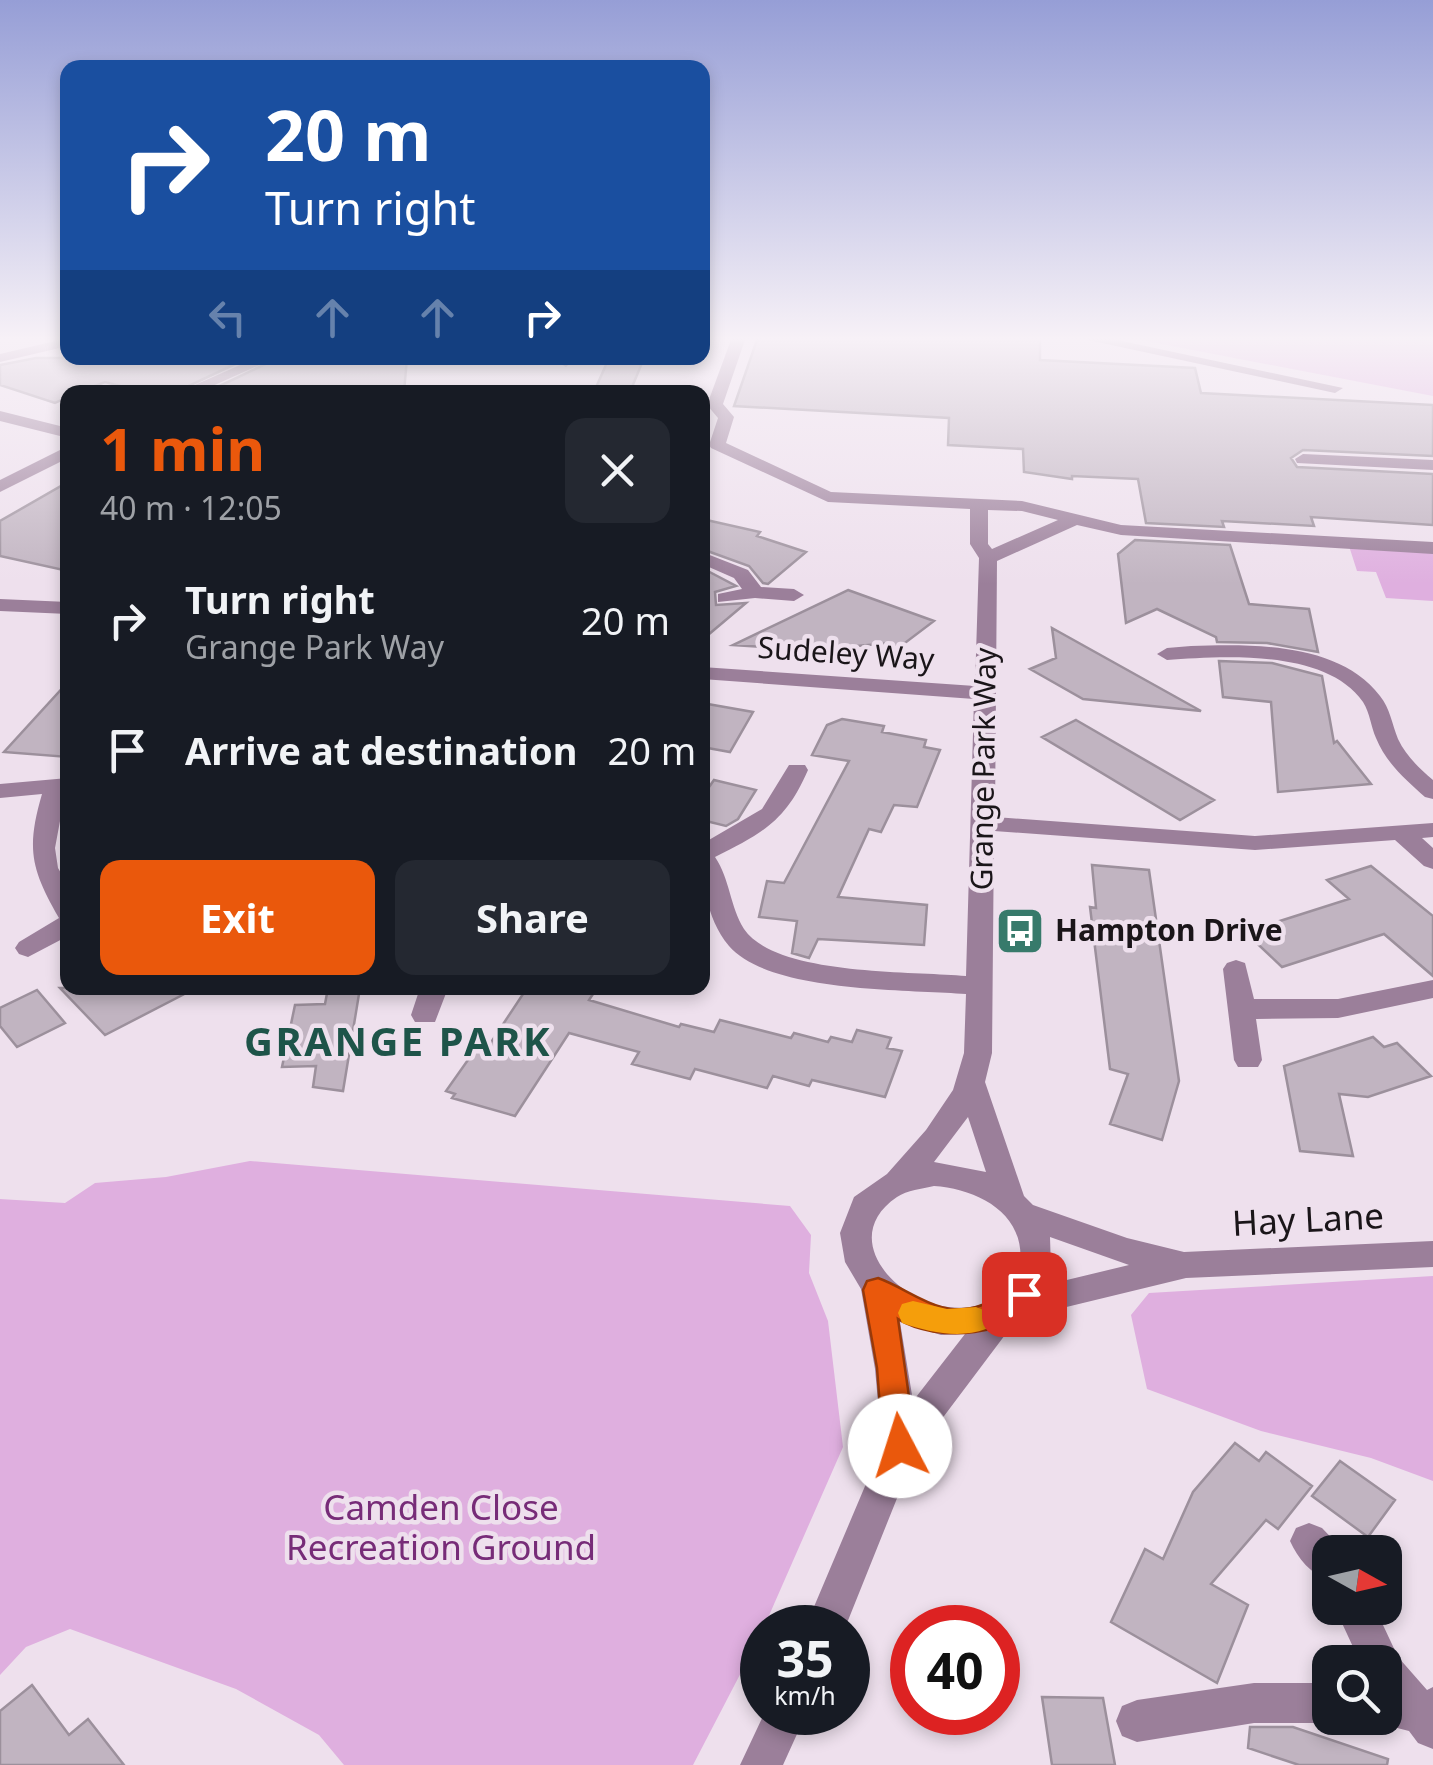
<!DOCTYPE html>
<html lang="en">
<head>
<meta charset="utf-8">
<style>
	body { margin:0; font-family:"Noto Sans",sans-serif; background:#242831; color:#f1f3f6; height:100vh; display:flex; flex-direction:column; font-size:38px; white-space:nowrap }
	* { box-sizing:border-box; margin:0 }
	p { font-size:32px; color:#9ea1a6 }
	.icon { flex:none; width:55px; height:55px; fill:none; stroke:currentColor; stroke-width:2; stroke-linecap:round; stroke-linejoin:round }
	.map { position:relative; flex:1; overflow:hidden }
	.panel { position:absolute; left:60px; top:385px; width:650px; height:610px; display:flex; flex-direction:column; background:#171b24; border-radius:20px; box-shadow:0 5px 15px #0003 }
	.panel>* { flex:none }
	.guide { position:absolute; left:60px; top:60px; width:650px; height:305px; border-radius:20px; box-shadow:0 5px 15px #0003; background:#1a4fa0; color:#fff; overflow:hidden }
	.needle { width:65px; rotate:98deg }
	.tools { position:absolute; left:1312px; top:1535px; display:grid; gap:20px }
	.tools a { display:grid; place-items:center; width:90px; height:90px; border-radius:20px; background:#171b24; box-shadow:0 5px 15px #0003; font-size:50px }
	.speed { position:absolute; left:740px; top:1605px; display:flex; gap:20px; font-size:50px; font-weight:700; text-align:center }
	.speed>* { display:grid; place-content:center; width:130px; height:130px; border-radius:50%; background:#171b24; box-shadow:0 5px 15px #0003; line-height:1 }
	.speed small { font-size:25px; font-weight:400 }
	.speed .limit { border:15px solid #d22; background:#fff; color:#111 }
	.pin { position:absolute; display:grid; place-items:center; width:85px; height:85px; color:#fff; margin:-42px; border-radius:20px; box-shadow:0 5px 15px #0006 }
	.me { position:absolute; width:110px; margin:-55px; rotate:355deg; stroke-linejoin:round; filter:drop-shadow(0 0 8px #0008) }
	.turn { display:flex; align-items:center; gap:35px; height:210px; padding:0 40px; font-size:45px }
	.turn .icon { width:130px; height:130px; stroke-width:2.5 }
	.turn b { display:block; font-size:70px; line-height:85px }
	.lanes { display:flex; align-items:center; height:95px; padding:0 40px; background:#0003; justify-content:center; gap:50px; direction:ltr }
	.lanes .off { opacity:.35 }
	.round { display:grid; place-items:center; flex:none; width:105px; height:105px; border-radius:20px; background:#242831 }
	.head { display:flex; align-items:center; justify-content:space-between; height:170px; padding:0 40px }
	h1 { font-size:60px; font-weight:700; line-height:75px; color:#ea580c }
	.primary-button { display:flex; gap:20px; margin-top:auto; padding:20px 40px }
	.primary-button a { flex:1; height:115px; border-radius:20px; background:#ea580c; color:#fff; font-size:40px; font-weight:700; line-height:115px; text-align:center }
	.primary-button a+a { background:#242831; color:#f1f3f6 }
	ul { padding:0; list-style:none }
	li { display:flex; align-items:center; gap:30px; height:130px; padding:0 40px }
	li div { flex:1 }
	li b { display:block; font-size:38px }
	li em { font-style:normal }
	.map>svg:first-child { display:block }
	.green { fill:#dfafdf }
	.building { fill:#c1b4c1; stroke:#9c909c; stroke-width:2.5 }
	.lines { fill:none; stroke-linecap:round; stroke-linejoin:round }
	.minor { fill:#9b7f9a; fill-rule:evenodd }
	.route { fill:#ea580c; stroke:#983908; stroke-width:2.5 }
	.slow { fill:#f59e0b }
	.labels { text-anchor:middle; stroke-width:9; stroke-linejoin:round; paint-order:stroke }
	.street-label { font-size:30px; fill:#1a1519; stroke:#eee0ed }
	.poi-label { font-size:30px; font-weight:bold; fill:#1a1519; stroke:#eee0ed; text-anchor:start }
	.near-street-label { font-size:35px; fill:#1a1519; stroke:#eee0ed }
	.near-park-label { font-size:35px; fill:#772c78; stroke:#eee0ed }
	.district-label { font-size:40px; font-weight:bold; letter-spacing:2.5px; fill:#1e5449; stroke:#eee0ed }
</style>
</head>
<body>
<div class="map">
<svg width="1433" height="1765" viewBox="0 0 1433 1765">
	<rect width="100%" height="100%" fill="#eee0ed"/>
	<!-- green -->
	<path class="green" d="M 1125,337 L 1433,337 L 1433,396 Z
		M 1349,546 L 1433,552 L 1433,601 L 1386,598 L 1376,572 L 1357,571 Z
		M 250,1161 L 790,1206 L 811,1235 L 809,1273 L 828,1321 L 843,1447 L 760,1636 L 693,1765 L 344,1765 L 319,1735 L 236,1689 L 70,1629 L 26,1647 L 0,1675 L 0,1199 L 65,1203 L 95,1183 L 166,1177 Z
		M 1433,1276 L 1433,1481 L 1371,1458 L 1261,1431 L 1147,1389 L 1131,1315 L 1149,1293 Z"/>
	<!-- building -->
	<path class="building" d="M 758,337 L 1040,337 L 1040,360 L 1195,368 L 1201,393 L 1433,405 L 1433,456 L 1303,450 L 1291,458 L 1297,467 L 1433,474 L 1433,525 L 1311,517 L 1314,526 L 1222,521 L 1224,527 L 1146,523 L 1138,479 L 1072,476 L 1072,479 L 1024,472 L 1023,449 L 948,445 L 949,418 L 734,406 Z
		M 36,358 L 248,358 L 176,392 L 144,392 L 105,382 L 79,392 L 68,392 L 68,397 L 55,403 L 0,385 L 0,365 Z
		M 278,358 L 407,358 L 404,392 L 207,392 Z
		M 609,358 L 644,358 L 630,392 L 594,392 Z
		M 68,482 L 68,571 L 0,556 L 0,521 Z
		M 702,519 L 760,532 L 757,536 L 806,552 L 768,584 L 763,583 L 749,566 L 702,549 Z
		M 1135,540 L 1230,545 L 1249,604 L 1309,609 L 1318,652 L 1267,643 L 1217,642 L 1216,637 L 1157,609 L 1126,623 L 1118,554 Z
		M 702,568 L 736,586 L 715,592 L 716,605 L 746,603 L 702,640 Z
		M 848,590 L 934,621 L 897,649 L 890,643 L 812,650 L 733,645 Z
		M 1052,628 L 1201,711 L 1083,699 L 1030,669 L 1056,658 Z
		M 1219,661 L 1272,663 L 1322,676 L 1334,743 L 1337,741 L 1371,784 L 1278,792 L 1271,702 L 1223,697 Z
		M 68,682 L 68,757 L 4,752 Z
		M 702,703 L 753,712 L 730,752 L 702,747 Z
		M 842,719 L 884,726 L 882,732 L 926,740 L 924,747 L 940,750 L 917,807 L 894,805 L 881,832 L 869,829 L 838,897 L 927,905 L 924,945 L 818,939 L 809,958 L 792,953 L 797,921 L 759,917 L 767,881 L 784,883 L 849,761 L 812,755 L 827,725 Z
		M 1076,720 L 1214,800 L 1180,820 L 1042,737 Z
		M 714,780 L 756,790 L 738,819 L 726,826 L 702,820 L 702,797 Z
		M 1092,865 L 1149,870 L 1179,1081 L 1162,1140 L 1110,1124 L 1128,1074 L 1110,1069 L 1090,907 L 1096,908 Z
		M 1371,866 L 1433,916 L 1433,976 L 1384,934 L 1282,967 L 1245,932 L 1349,899 L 1327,880 Z
		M 60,988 L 196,988 L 105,1035 Z
		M 328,988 L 360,988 L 343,1091 L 313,1087 L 316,1066 L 282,1067 L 295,1005 L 325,1004 Z
		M 527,988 L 597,988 L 589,1000 L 679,1027 L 681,1024 L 714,1032 L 720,1020 L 791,1038 L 794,1033 L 828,1042 L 831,1037 L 852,1042 L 857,1030 L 891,1038 L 887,1048 L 902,1051 L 885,1097 L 812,1080 L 809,1086 L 773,1076 L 767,1088 L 695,1069 L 690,1079 L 632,1064 L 639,1052 L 569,1033 L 515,1116 L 452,1098 L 455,1094 L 446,1091 L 475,1050 L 484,1053 Z
		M 37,990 L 65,1023 L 17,1047 L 0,1026 L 0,1008 Z
		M 1373,1037 L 1384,1047 L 1397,1043 L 1431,1076 L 1368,1097 L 1339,1094 L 1353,1156 L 1300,1151 L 1284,1066 Z
		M 1235,1443 L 1259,1461 L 1266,1452 L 1312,1486 L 1278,1529 L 1266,1520 L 1211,1584 L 1248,1605 L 1217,1683 L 1111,1622 L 1145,1549 L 1163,1559 L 1193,1492 Z
		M 1340,1461 L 1395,1500 L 1368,1537 L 1312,1496 Z
		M 32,1685 L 69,1735 L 88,1719 L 124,1765 L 0,1765 L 0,1711 Z
		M 1042,1697 L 1103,1698 L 1115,1765 L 1052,1765 Z
		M 1250,1727 L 1293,1727 L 1388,1759 L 1387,1765 L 1299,1765 L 1248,1748 Z"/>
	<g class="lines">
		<!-- minor -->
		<path class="minor" d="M 732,337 L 746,337 L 723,404 L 734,417 L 726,443 L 831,492 L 1022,501 L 1121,525 L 1433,542 L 1433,554 L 1121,535 L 1077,525 L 997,561 L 995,817 L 1255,836 L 1433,823 L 1433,837 L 1422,838 L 1433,848 L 1433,869 L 1424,866 L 1395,840 L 1255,850 L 994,831 L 992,1053 L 985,1082 L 1024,1196 L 1033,1205 L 1127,1238 L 1184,1252 L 1433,1241 L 1433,1267 L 1186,1278 L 1017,1319 L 914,1456 L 845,1628 L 805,1628 L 882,1446 L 875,1369 L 861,1289 L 845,1262 L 840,1233 L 854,1197 L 887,1174 L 926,1130 L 953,1090 L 964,1053 L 966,994 C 906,989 770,993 729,946 C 705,917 702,879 702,844 L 762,809 L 789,765 L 805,765 L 808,770 C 786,821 763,833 715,857 C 730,879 730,907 744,929 C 776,976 912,971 966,976 L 974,699 L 702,679 L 702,667 L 975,686 L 979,558 L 970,544 L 970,509 L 828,502 L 711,448 L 709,445 L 718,418 L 707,405 ZM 988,510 L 1022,511 L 1058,520 L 992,549 L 988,544 ZM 968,1117 L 986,1172 L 934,1162 ZM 934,1186 C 977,1189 1026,1213 1020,1264 C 1018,1277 1011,1287 1000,1295 C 935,1342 821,1248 897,1197 C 907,1190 922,1189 934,1186 ZM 1050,1237 L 1129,1265 L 1046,1285 L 1051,1270 ZM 900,1322 L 941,1335 L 965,1334 L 913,1401 Z
			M 1074,337 L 1103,337 L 1343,388 L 1335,393 Z
			M 68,338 L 68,346 L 0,362 L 0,354 Z
			M 256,358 L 275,358 L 199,392 L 179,392 Z
			M 562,358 L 576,358 L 566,367 L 559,363 Z
			M 0,411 L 68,428 L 68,438 L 0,421 Z
			M 68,446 L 68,458 L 0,492 L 0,480 Z
			M 1303,454 L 1433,460 L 1433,470 L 1297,463 L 1295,459 Z
			M 702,552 L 748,570 L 761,587 L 794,589 L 804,595 L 794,601 L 755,598 L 718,602 L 718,594 L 742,589 L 734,578 L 702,564 Z
			M 0,599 L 68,602 L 68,614 L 0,611 Z
			M 1191,646 C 1252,644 1339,642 1380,696 C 1390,708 1392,724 1398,739 C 1406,756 1419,768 1433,780 L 1433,799 L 1425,797 C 1406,780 1386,763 1376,738 C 1371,727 1370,713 1363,702 C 1326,649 1224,656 1167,660 L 1157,654 L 1167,648 Z
			M 68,778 L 55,848 L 58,868 L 68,885 L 68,936 L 28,957 L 19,954 L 15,948 L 19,942 L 59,918 C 31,869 26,849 42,794 L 0,798 L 0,784 Z
			M 1236,960 L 1245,963 L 1254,999 L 1338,999 L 1433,980 L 1433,998 L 1338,1018 L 1256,1019 L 1262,1060 L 1258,1067 L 1238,1067 L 1234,1060 L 1223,969 L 1227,963 Z
			M 420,988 L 448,988 L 435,1022 L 415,1022 L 411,1015 Z
			M 1309,1523 L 1322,1528 L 1345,1552 L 1330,1552 L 1330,1581 C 1311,1574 1298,1559 1290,1541 L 1296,1528 Z
			M 1335,1608 L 1375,1608 L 1398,1657 L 1427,1690 L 1433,1687 L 1433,1749 L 1418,1743 L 1409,1731 L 1370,1721 L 1369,1718 L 1385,1718 L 1385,1662 L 1360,1662 Z
			M 1254,1683 L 1330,1683 L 1330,1718 L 1344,1718 L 1330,1723 L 1254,1723 L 1137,1742 L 1122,1736 L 1116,1721 L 1122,1706 L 1137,1700 Z
			M 765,1712 L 807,1712 L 783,1765 L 740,1765 Z"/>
	</g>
	<!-- sky -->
	<linearGradient id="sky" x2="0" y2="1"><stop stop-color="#969ed6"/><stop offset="0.58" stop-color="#f7f1f7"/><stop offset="1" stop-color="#f7f1f7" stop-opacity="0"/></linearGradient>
	<rect width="1433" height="584" fill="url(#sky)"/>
	<!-- route -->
	<path class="route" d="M 878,1278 C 912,1290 941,1321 982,1305 C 997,1300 1008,1287 1024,1282 L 1034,1286 L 1039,1294 C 1017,1338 936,1343 898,1319 L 916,1446 L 911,1457 L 900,1461 L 888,1457 L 883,1446 L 877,1368 L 863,1290 L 867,1281 Z"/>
	<!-- slow -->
	<path class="slow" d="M 913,1301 L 947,1309 L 976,1307 L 986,1311 L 991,1320 L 986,1329 C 959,1339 929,1332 902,1323 L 898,1313 L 902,1304 Z"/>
	<!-- icons -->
	<defs>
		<g id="bus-square" transform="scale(2.5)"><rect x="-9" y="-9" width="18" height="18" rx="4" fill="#377a6b" stroke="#eee0ed"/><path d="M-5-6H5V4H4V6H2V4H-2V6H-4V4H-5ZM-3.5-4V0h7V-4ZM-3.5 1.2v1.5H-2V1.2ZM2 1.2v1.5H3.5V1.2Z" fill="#fff"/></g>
	</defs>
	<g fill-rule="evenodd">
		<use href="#bus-square" x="1020" y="931"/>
	</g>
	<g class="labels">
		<!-- street labels -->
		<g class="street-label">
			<text transform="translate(846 654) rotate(4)" y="10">Sudeley Way</text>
			<text transform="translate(984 769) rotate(-89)" y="10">Grange Park Way</text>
		</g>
		<!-- poi labels -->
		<g class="poi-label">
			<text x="1055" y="941">Hampton Drive</text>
		</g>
		<!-- near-street labels -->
		<g class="near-street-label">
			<text transform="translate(1308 1220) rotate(-3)" y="12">Hay Lane</text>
		</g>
		<!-- near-park labels -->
		<g class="near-park-label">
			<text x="441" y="1520">Camden Close<tspan x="441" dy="40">Recreation Ground</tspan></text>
		</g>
		<!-- district labels -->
		<g class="district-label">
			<text x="398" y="1056">GRANGE PARK</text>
		</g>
	</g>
</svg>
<div class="tools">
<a><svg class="needle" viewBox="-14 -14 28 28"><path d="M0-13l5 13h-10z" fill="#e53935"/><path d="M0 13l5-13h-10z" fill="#9ea1a6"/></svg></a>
<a><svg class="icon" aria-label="search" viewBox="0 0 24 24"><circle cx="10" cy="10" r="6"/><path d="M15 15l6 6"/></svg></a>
</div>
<div class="speed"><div>35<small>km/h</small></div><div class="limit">40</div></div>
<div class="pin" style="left:1024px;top:1294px;background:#d93025"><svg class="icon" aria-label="arrive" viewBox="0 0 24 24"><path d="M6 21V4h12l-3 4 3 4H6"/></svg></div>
<svg class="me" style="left:900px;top:1446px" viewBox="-20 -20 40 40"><circle r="19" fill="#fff"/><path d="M0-13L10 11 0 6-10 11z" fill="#ea580c"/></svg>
<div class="guide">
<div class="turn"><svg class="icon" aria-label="right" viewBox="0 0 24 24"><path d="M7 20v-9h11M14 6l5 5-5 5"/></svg><div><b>20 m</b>Turn right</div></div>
<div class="lanes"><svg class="icon off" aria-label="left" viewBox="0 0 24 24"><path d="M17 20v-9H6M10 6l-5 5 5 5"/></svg><svg class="icon off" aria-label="ahead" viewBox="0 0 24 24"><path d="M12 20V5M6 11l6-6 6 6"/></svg><svg class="icon off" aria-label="ahead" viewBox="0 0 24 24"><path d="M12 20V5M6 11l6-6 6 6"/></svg><svg class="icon" aria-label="right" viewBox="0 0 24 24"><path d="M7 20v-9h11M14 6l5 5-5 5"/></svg></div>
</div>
<section class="panel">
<div class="head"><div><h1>1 min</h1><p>40 m · 12:05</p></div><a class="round"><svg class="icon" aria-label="close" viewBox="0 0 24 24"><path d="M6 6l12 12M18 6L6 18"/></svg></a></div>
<ul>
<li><svg class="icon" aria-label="right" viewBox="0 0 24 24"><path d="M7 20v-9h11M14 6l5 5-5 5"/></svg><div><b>Turn right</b><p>Grange Park Way</p></div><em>20 m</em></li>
<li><svg class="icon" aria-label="arrive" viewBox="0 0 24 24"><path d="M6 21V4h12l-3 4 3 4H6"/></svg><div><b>Arrive at destination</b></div><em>20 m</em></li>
</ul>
<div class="primary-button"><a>Exit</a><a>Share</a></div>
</section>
</div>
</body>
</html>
